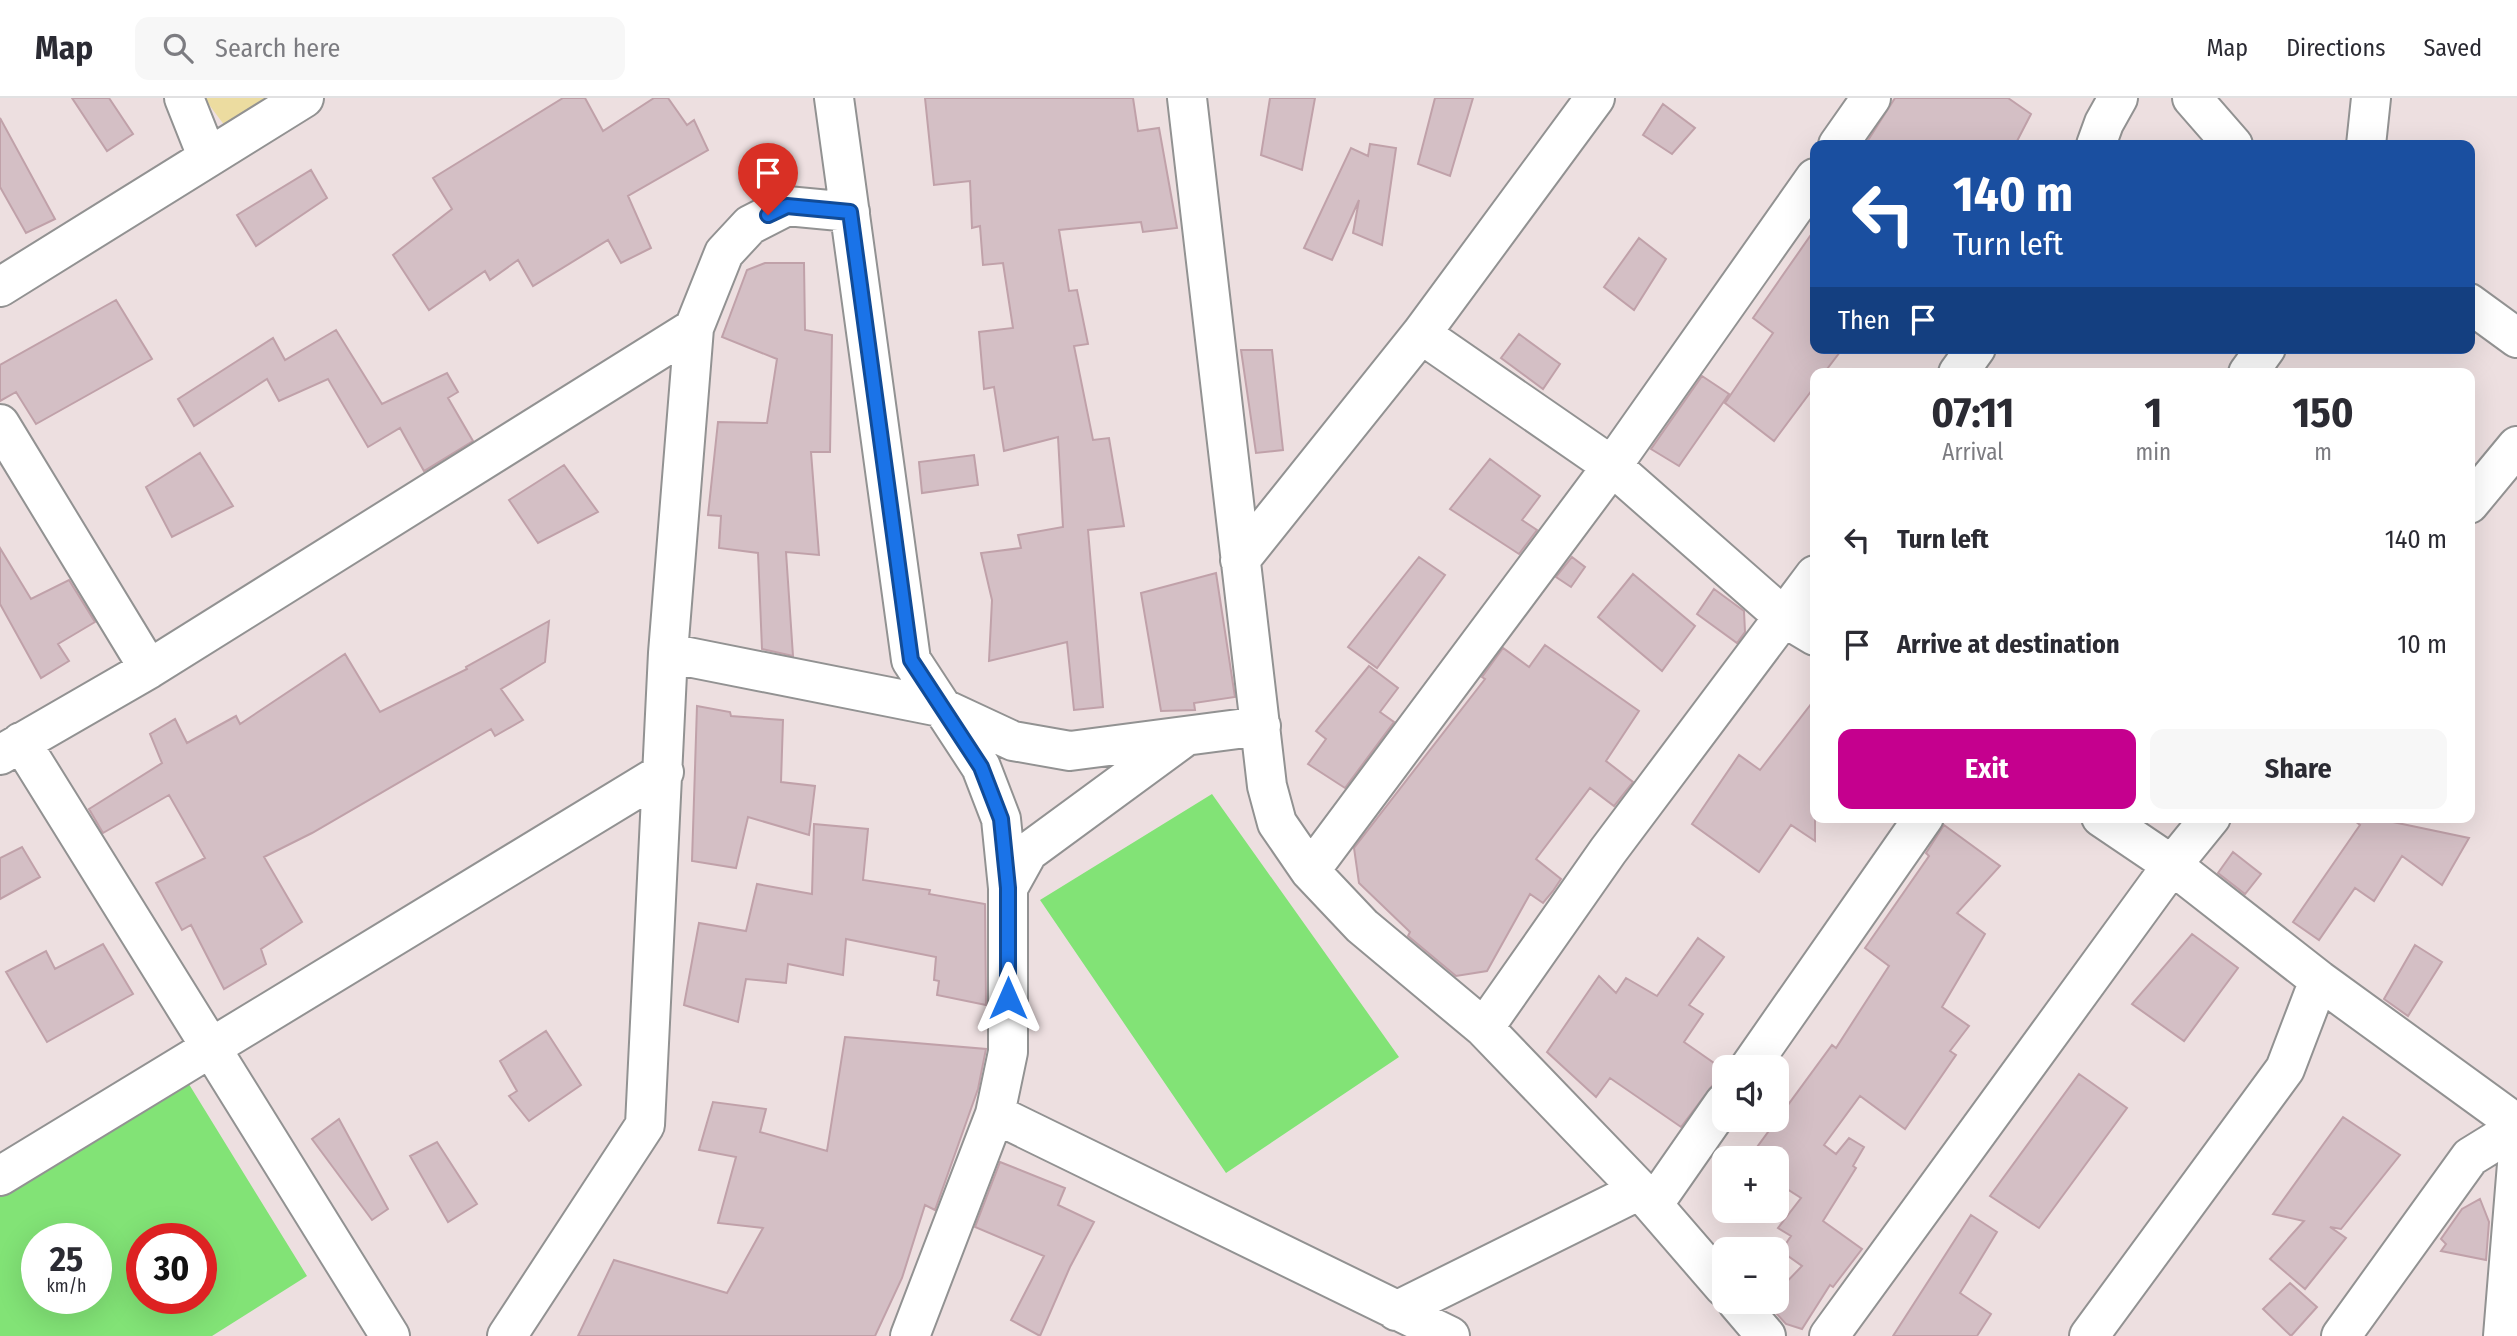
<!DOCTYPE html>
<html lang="en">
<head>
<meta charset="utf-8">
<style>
	body { margin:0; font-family:"Fira Sans Condensed",sans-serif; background:#f7f7f7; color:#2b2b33; height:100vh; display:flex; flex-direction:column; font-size:26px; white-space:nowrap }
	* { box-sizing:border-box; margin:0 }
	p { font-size:23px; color:#7c7c81 }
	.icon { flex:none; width:38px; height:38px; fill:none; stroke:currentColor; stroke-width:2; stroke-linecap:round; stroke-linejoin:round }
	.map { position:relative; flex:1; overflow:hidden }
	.side { position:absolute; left:1810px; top:270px; width:665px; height:455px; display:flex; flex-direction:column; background:#fff; border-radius:14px; box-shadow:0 7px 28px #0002 }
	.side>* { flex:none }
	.guide { position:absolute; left:1810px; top:42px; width:665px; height:214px; border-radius:14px; box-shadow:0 7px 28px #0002; background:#1a4fa0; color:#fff; overflow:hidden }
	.fabs { position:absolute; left:1712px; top:957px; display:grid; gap:14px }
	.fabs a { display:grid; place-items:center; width:77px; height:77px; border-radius:14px; background:#fff; box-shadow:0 7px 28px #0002; font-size:35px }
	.speed { position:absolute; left:21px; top:1125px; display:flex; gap:14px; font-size:35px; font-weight:700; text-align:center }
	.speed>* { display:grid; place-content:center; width:91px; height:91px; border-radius:50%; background:#fff; box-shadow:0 7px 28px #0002; line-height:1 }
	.speed small { font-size:18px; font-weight:400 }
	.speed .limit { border:10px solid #d22; background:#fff; color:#111 }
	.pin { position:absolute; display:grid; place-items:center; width:60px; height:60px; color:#fff; margin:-72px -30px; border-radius:50% 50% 50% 0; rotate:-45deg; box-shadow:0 0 7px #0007 }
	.pin .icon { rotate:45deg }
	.me { position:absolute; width:77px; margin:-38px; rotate:0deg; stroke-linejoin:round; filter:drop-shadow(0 0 5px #0008) }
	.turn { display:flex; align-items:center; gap:24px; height:147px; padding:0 28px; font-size:32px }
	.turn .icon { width:91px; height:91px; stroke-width:2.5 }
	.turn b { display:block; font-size:49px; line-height:60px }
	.then { display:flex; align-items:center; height:66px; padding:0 28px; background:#0003; gap:14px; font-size:26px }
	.eta { display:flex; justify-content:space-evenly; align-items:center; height:119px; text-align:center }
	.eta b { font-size:42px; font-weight:700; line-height:49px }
	.cta { display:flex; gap:14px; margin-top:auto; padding:14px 28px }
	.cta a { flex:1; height:80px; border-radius:14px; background:#c5008e; color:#fff; font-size:28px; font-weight:700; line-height:80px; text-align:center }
	.cta a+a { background:#f7f7f7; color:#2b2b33 }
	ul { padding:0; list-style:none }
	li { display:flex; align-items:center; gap:21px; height:105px; padding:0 28px }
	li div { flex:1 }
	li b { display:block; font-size:26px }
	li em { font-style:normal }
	header { display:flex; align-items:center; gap:42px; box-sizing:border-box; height:98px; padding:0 35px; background:#fff; border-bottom:2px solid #e1e1e2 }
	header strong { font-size:33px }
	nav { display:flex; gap:38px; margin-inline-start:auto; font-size:24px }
	.search { width:490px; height:63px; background:#f7f7f7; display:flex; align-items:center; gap:18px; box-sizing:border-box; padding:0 24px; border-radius:14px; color:#7c7c81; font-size:26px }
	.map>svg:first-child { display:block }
	.grass { fill:#ecdca0 }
	.pitch { fill:#82e376; fill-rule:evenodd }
	.building { fill:#d4bfc5; stroke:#c0a1a9; stroke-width:2 }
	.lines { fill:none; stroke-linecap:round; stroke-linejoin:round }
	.minor-casing { stroke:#929292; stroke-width:42 }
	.minor { stroke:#fff; stroke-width:38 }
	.route-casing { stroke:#114b97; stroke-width:18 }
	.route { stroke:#1a73e8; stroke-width:12 }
</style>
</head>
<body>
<header>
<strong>Map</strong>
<div class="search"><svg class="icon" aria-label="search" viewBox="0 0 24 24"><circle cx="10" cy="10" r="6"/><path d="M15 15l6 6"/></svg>Search here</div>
<nav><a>Map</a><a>Directions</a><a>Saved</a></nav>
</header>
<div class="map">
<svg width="2517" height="1238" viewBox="0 0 2517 1238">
	<rect width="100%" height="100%" fill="#eddfe0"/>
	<!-- grass -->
	<path class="grass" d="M 204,0 L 275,0 L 225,28 Z"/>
	<!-- pitch -->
	<path class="pitch" d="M 1212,696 L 1399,959 L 1226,1075 L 1040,802 Z
		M 187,983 L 307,1178 L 212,1238 L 0,1238 L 0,1095 ZM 37,1141 L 96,1141 L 96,1200 L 37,1200 ZM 142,1141 L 201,1141 L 201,1200 L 142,1200 Z"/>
	<!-- building -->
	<path class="building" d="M 72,0 L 109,0 L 133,36 L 107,53 Z
		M 563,0 L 585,0 L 603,33 L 654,0 L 668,0 L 687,27 L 694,22 L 708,52 L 628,98 L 651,150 L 621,165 L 608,142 L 533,188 L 518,162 L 490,182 L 485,173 L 429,212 L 393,157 L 452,111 L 433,80 Z
		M 925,0 L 1133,0 L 1138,33 L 1159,30 L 1177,130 L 1143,134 L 1141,124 L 1059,132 L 1069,193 L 1077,192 L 1088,246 L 1074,248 L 1093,342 L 1109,340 L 1124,428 L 1088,432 L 1103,609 L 1074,612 L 1067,544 L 989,563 L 992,502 L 981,455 L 1021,450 L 1018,437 L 1063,429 L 1058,339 L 1004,353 L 994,289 L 984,291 L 979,234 L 1013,230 L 1003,165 L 983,167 L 980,128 L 972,130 L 970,83 L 934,87 Z
		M 1270,0 L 1315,0 L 1302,72 L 1261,57 Z
		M 1435,0 L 1473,0 L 1450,78 L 1418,66 Z
		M 1895,0 L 2008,0 L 2031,16 L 2015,47 L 1865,47 Z
		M 1663,6 L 1695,30 L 1672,56 L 1643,37 Z
		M 0,20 L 55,121 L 26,135 L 0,89 Z
		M 1370,46 L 1396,50 L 1382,147 L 1353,135 L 1359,102 L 1332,162 L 1304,150 L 1351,50 L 1368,58 Z
		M 311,72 L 327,100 L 256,148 L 237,117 Z
		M 1815,131 L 1815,250 L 1843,250 L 1824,275 L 1815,275 L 1815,288 L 1774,343 L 1725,305 L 1773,235 L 1753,220 Z
		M 1639,140 L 1666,161 L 1634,212 L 1604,189 Z
		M 765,165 L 804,165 L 805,232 L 832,237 L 830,354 L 811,354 L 819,457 L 786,454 L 793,558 L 762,551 L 758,455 L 719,450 L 721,418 L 708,417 L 718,324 L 767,325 L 777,261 L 722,239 L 747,172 Z
		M 116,202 L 152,261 L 36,326 L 16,294 L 0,303 L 0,267 Z
		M 336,232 L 382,306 L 447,275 L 458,294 L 448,300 L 473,343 L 424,373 L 400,330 L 368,349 L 328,281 L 279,303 L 267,281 L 194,328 L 178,301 L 273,240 L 285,262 Z
		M 1519,236 L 1560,266 L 1543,291 L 1501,260 Z
		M 1241,252 L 1272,252 L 1283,352 L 1256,355 Z
		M 1702,278 L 1729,296 L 1679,368 L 1651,351 Z
		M 200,355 L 233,408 L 172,439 L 146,389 Z
		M 974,357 L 978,387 L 922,395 L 919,364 Z
		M 1490,361 L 1540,398 L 1522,422 L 1537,432 L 1519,456 L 1450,411 Z
		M 564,367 L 598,414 L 538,445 L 509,402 Z
		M 0,450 L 31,501 L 69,482 L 95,524 L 58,546 L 69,563 L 41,580 L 0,506 Z
		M 1419,459 L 1445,477 L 1377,570 L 1348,549 Z
		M 1572,459 L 1585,469 L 1571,489 L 1556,479 Z
		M 1216,475 L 1235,599 L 1194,605 L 1195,612 L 1161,613 L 1141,495 Z
		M 1633,476 L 1695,528 L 1662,573 L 1598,519 Z
		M 1714,491 L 1744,513 L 1745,534 L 1737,545 L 1697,516 Z
		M 549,523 L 545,564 L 501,591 L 523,622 L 495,638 L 491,631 L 312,735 L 264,759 L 302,824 L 261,851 L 266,866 L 224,891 L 191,827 L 182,832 L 156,785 L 205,760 L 169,697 L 103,735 L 89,711 L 162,665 L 150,636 L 175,621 L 187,645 L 236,618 L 240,626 L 345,556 L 380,614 L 467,571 L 466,569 Z
		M 1545,547 L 1639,613 L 1606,663 L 1633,684 L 1614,708 L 1590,690 L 1536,761 L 1561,781 L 1553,793 L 1543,805 L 1530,796 L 1487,873 L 1456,878 L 1408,838 L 1410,834 L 1359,785 L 1354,750 L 1485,581 L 1482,579 L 1503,550 L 1529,569 Z
		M 1369,568 L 1398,590 L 1380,614 L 1394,624 L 1345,690 L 1308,666 L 1326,641 L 1316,633 Z
		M 1815,601 L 1815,743 L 1791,727 L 1759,774 L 1692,726 L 1739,657 L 1760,672 Z
		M 697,608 L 730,614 L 731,618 L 783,622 L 781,684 L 815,688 L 809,737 L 748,719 L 736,770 L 692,763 Z
		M 2350,719 L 2369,719 L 2469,740 L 2442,787 L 2402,758 L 2374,803 L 2355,790 L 2319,842 L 2293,824 L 2360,727 Z
		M 814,726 L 868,731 L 863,782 L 930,792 L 929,796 L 985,806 L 986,907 L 937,897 L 939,883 L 934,882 L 936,859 L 846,841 L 843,877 L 788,866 L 786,885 L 746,881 L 738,924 L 684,907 L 699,825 L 746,833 L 757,786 L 812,796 Z
		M 1944,727 L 2000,768 L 1957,815 L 1985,836 L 1942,909 L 1969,928 L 1950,953 L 1956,957 L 1905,1031 L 1860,998 L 1824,1047 L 1836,1056 L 1849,1040 L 1864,1049 L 1853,1068 L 1856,1070 L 1823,1123 L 1862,1151 L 1833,1189 L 1830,1187 L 1802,1231 L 1786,1226 L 1767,1205 L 1776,1204 L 1776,1195 L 1802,1168 L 1781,1153 L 1791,1138 L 1778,1130 L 1801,1100 L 1776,1084 L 1776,1060 L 1749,1060 L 1832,947 L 1836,950 L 1889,868 L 1865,850 L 1929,758 L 1926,755 Z
		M 22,749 L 40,779 L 0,801 L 0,760 Z
		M 2233,754 L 2261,776 L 2245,796 L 2218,775 Z
		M 2192,836 L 2238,870 L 2184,943 L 2132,906 Z
		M 1698,840 L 1724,859 L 1689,907 L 1703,916 L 1684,944 L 1724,972 L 1681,1029 L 1610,980 L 1596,999 L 1547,954 L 1599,878 L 1616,895 L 1626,880 L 1657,898 Z
		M 103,846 L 133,896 L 47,944 L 6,874 L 46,853 L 55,871 Z
		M 2415,847 L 2442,864 L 2408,918 L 2384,901 Z
		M 546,933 L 581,987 L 529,1023 L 509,998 L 517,993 L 500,963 Z
		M 845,939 L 986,951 L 978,991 L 935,1112 L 925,1107 L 902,1180 L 875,1238 L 578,1238 L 614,1162 L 727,1195 L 763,1130 L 718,1125 L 736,1059 L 699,1052 L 713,1004 L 766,1011 L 760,1034 L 827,1053 Z
		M 2079,976 L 2127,1010 L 2039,1130 L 1990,1098 Z
		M 2343,1019 L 2400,1057 L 2341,1131 L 2330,1129 L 2346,1140 L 2305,1191 L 2270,1161 L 2304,1123 L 2273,1116 Z
		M 339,1021 L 388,1111 L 372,1122 L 312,1041 Z
		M 437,1044 L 477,1106 L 448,1124 L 410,1058 Z
		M 1000,1064 L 1065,1090 L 1058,1107 L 1094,1124 L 1070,1169 L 1040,1238 L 1011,1222 L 1044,1158 L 975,1129 Z
		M 2480,1101 L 2489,1124 L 2486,1162 L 2441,1153 L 2446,1146 L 2441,1141 L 2462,1111 Z
		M 1971,1117 L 1997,1134 L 1960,1195 L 1991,1216 L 1977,1238 L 1893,1238 Z
		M 2290,1185 L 2317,1209 L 2291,1238 L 2263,1211 Z"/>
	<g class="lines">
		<!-- minor casing -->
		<g class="minor-casing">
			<path id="minor" d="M 184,0 L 207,58
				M 834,0 L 911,562 L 981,669 L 1001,721 L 1008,790 L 1008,954 L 995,1016 L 910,1238
				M 1187,0 L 1267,688 L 1277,725 L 1310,773 L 1362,828 L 1484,930 L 1640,1092 L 1724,1189
				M 2192,0 L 2233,47
				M 1838,47 L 1871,0
				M 2096,47 L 2104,25 L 2118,0
				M 2366,47 L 2371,0
				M 0,189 L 304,0
				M 2469,205 L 2517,240
				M 1421,236 L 1612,368 L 1785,520 L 1815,538
				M 1958,275 L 1976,250
				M 2248,275 L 2266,250
				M 0,326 L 149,571
				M 2469,406 L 2517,348
				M 1240,462 L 1421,236 L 1595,0
				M 668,555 L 940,609 L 1013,643 L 1070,653 L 1261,628
				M 21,644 L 390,1238
				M 0,657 L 149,571 L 694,230
				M 2101,719 L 2172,767 L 2319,882 L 2517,1026
				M 1310,773 L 1612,368 L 1815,80
				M 1008,790 L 1028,754 L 1182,641
				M 1484,930 L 1608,753 L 1815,477
				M 1749,970 L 1924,719
				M 995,1016 L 1450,1238
				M 0,1078 L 664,674
				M 1653,1107 L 1724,1005
				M 1737,1204 L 1766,1238
				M 1396,1213 L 1640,1092
				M 507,1238 L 645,1027 L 668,555 L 694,230 L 724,155 L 750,127 L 787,108 L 850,114
				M 1829,1238 L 2172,767 L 2211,719
				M 2089,1238 L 2285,971 L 2319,882
				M 2341,1238 L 2470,1059 L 2517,1030
				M 2503,1238 L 2517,1066"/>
		</g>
		<!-- minor -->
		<use href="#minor" class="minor"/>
	</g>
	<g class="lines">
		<!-- route casing -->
		<g class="route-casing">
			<path id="route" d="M 768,117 L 787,108 L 850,114 L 911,562 L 981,669 L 1001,721 L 1008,790 L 1008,900"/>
		</g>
		<!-- route -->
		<use href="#route" class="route"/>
	</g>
</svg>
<div class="fabs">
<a><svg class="icon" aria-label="sound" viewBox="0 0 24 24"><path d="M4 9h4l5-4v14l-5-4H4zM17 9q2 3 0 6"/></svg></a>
<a>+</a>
<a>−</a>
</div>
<div class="speed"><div>25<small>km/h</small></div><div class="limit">30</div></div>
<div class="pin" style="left:768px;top:117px;background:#d93025"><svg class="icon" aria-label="arrive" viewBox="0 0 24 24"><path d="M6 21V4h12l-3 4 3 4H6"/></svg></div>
<svg class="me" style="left:1008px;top:900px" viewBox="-20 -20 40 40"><path d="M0-17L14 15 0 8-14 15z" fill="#1a73e8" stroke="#fff" stroke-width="4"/></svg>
<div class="guide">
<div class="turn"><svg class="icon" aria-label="left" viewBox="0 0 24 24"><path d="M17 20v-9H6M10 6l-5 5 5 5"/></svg><div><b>140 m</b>Turn left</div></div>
<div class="then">Then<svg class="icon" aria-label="arrive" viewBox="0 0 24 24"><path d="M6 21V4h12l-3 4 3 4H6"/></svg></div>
</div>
<section class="side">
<div class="eta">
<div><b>07:11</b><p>Arrival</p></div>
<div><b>1</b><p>min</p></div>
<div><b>150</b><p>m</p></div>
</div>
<ul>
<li><svg class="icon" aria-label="left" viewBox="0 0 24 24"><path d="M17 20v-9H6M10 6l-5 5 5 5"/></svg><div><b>Turn left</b></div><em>140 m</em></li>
<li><svg class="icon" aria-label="arrive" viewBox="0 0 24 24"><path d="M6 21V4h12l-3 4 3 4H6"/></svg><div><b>Arrive at destination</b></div><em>10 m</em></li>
</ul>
<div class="cta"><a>Exit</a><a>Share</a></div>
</section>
</div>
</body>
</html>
